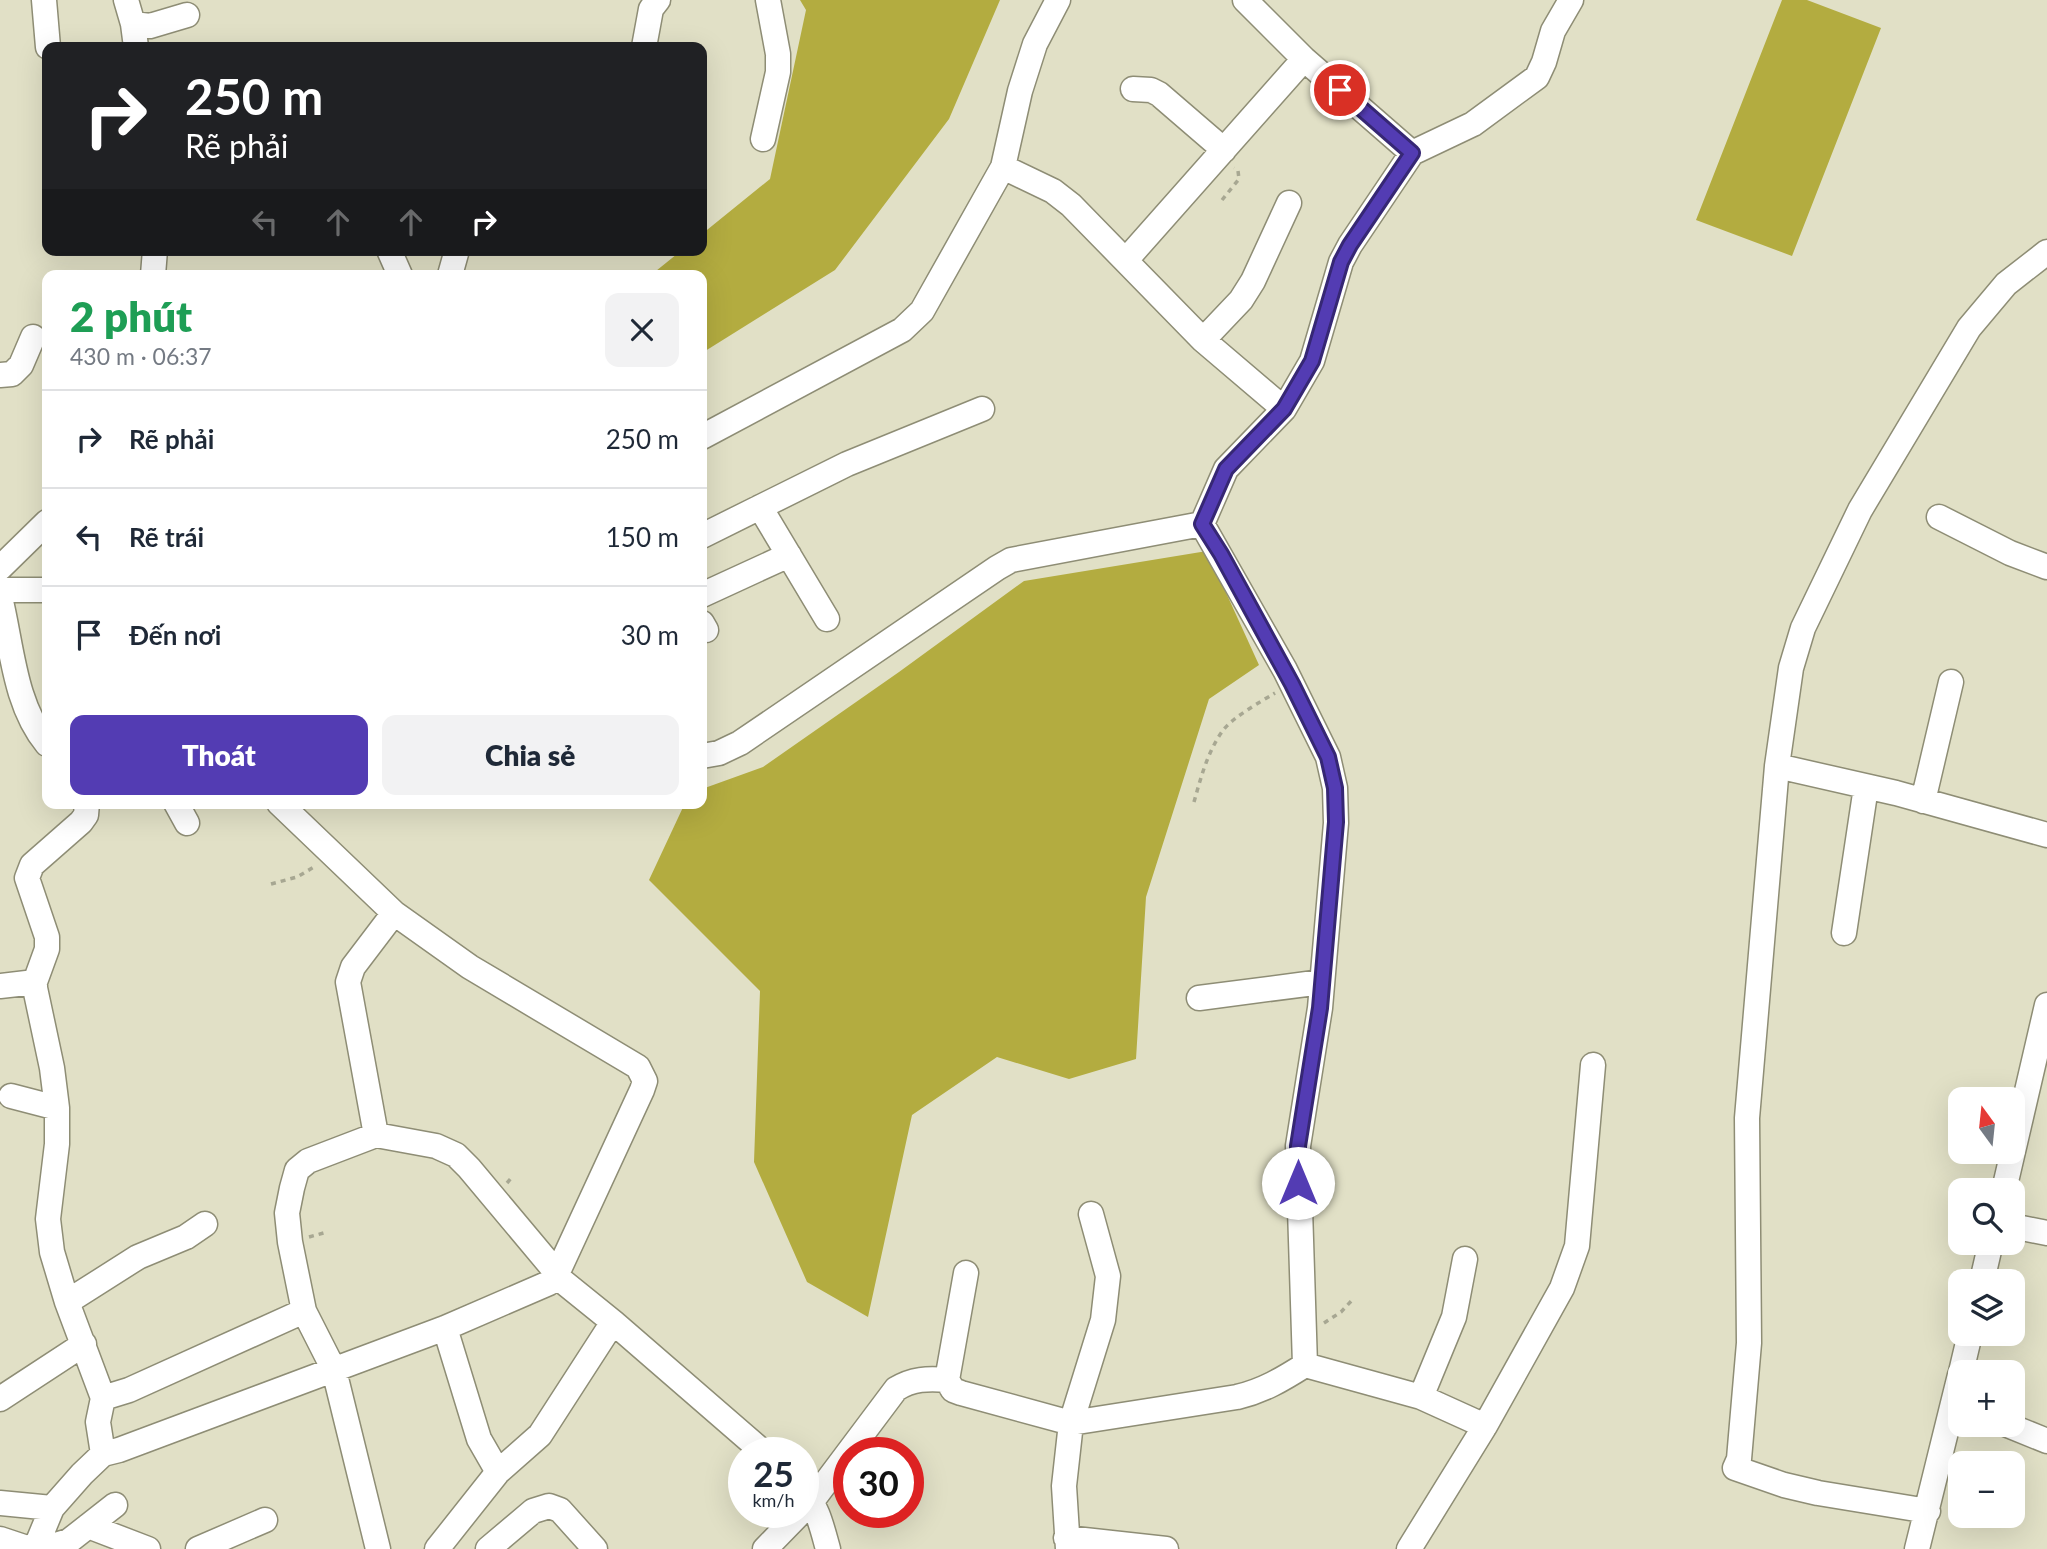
<!DOCTYPE html>
<html lang="vi">
<head>
<meta charset="utf-8">
<style>
	body { margin:0; font-family:Lato,sans-serif; background:#f2f2f3; color:#1f2937; height:100vh; display:flex; flex-direction:column; font-size:26px; white-space:nowrap }
	* { box-sizing:border-box; margin:0 }
	p { font-size:23px; color:#747a83 }
	.icon { flex:none; width:38px; height:38px; fill:none; stroke:currentColor; stroke-width:2; stroke-linecap:round; stroke-linejoin:round }
	.map { position:relative; flex:1; overflow:hidden }
	.panel { position:absolute; left:42px; top:270px; width:665px; height:539px; display:flex; flex-direction:column; background:#fff; border-radius:14px; box-shadow:0 7px 28px #0002 }
	.panel>* { flex:none }
	.hud { position:absolute; left:42px; top:42px; width:665px; height:214px; border-radius:14px; box-shadow:0 7px 28px #0002; background:#202124; color:#fff; overflow:hidden }
	.needle { width:46px; rotate:345deg }
	.fabs { position:absolute; left:1948px; top:1087px; display:grid; gap:14px }
	.fabs a { display:grid; place-items:center; width:77px; height:77px; border-radius:14px; background:#fff; box-shadow:0 7px 28px #0002; font-size:35px }
	.speed { position:absolute; left:728px; top:1437px; display:flex; gap:14px; font-size:35px; font-weight:700; text-align:center }
	.speed>* { display:grid; place-content:center; width:91px; height:91px; border-radius:50%; background:#fff; box-shadow:0 7px 28px #0002; line-height:1 }
	.speed small { font-size:18px; font-weight:400 }
	.speed .limit { border:10px solid #d22; background:#fff; color:#111 }
	.pin { position:absolute; display:grid; place-items:center; width:60px; height:60px; color:#fff; margin:-30px; border:4px solid #fff; border-radius:50%; box-shadow:0 2px 7px #0007 }
	.me { position:absolute; width:77px; margin:-38px; rotate:0deg; stroke-linejoin:round; filter:drop-shadow(0 0 5px #0008) }
	.turn { display:flex; align-items:center; gap:24px; height:147px; padding:0 28px; font-size:32px }
	.turn .icon { width:91px; height:91px; stroke-width:2.5 }
	.turn b { display:block; font-size:49px; line-height:60px }
	.lanes { display:flex; align-items:center; height:66px; padding:0 28px; background:#0003; justify-content:center; gap:35px; direction:ltr }
	.lanes .off { opacity:.35 }
	.round { display:grid; place-items:center; flex:none; width:74px; height:74px; border-radius:14px; background:#f2f2f3 }
	.summary { display:flex; align-items:center; justify-content:space-between; height:119px; padding:0 28px }
	h1 { font-size:42px; font-weight:800; line-height:52px; color:#1e9e55 }
	.action { display:flex; gap:14px; margin-top:auto; padding:14px 28px }
	.action a { flex:1; height:80px; border-radius:14px; background:#533cb3; color:#fff; font-size:28px; font-weight:800; line-height:80px; text-align:center }
	.action a+a { background:#f2f2f3; color:#1f2937 }
	ul { padding:0; list-style:none }
	li { display:flex; align-items:center; gap:21px; height:98px; padding:0 28px; border-top:2px solid #e0e1e3 }
	li div { flex:1 }
	li b { display:block; font-size:26px }
	li em { font-style:normal }
	.map>svg:first-child { display:block }
	.water { fill:#b3ac40 }
	.lines { fill:none; stroke-linecap:round; stroke-linejoin:round }
	.minor-casing { stroke:#8e8d75; stroke-width:27 }
	.path { stroke:#a7a792; stroke-width:3.5; stroke-dasharray:5 5; stroke-linecap:butt }
	.minor { stroke:#fff; stroke-width:24 }
	.route-casing { stroke:#362774; stroke-width:18 }
	.route { stroke:#533cb3; stroke-width:12 }
</style>
</head>
<body>
<div class="map">
<svg width="2047" height="1549" viewBox="0 0 2047 1549">
	<rect width="100%" height="100%" fill="#e1e0c6"/>
	<!-- water -->
	<path class="water" d="M 800,0 L 1000,0 L 949,119 L 835,270 L 702,353 L 702,275 L 651,275 L 682,250 L 702,250 L 702,234 L 770,179 L 806,10 Z
		M 1782,0 L 1807,0 L 1881,28 L 1792,256 L 1696,220 Z
		M 1207,551 L 1259,665 L 1209,699 L 1146,897 L 1136,1059 L 1069,1079 L 997,1057 L 912,1115 L 868,1317 L 807,1282 L 754,1162 L 760,991 L 649,880 L 685,803 L 702,803 L 702,789 L 763,767 L 899,672 L 1024,581 Z"/>
	<g class="lines">
		<!-- minor casing -->
		<g class="minor-casing">
			<path id="minor" d="M 44,0 L 48,47
				M 126,0 L 133,24 L 136,47
				M 1245,0 L 1304,59 L 1412,153
				M 133,24 L 150,26 L 187,15
				M 644,47 L 651,9 L 658,0
				M 1133,89 L 1151,90 L 1159,94 L 1224,150
				M 763,139 L 778,72 L 778,54 L 768,0
				M 1003,167 L 1053,191 L 1071,205 L 1203,340 L 1284,409
				M 389,250 L 400,275
				M 1126,260 L 1304,59
				M 153,275 L 155,250
				M 450,275 L 457,250
				M 1203,340 L 1241,300 L 1253,281 L 1289,203
				M 0,375 L 12,374 L 21,365 L 33,337
				M 702,437 L 902,330 L 922,311 L 1003,167 L 1020,91 L 1035,44 L 1058,0
				M 760,507 L 827,619
				M 1939,517 L 2010,553 L 2047,567
				M 1202,524 L 1285,670 L 1328,757 L 1335,788 L 1336,823 L 1320,1008 L 1298,1146 L 1305,1365
				M 1202,524 L 1226,469 L 1284,409 L 1312,361 L 1341,262 L 1350,245 L 1412,153 L 1473,124 L 1537,77 L 1544,62 L 1553,31 L 1571,0
				M 702,536 L 847,464 L 982,409
				M 0,568 L 47,522
				M 0,590 L 47,590
				M 702,595 L 789,555
				M 0,597 C 12,646 14,704 47,744
				M 702,623 L 706,630
				M 702,756 L 719,753 L 740,743 L 997,568 L 1011,560 L 1202,524
				M 1777,766 L 1896,793 L 2047,835
				M 1923,801 L 1951,682
				M 87,803 L 86,815 L 81,822 L 32,865 L 27,878 L 47,937 L 47,949 L 35,982 L 35,988 L 52,1068 L 57,1108 L 57,1144 L 48,1219 L 52,1252 L 67,1302 L 103,1398 L 98,1422 L 103,1454
				M 176,803 L 187,823
				M 1844,933 L 1866,787
				M 0,986 L 35,982
				M 1199,998 L 1322,982
				M 11,1096 L 57,1108
				M 376,1135 L 348,982 L 353,967 L 394,913
				M 2004,1190 L 2047,1005
				M 2012,1226 L 2047,1233
				M 966,1273 L 947,1380 L 953,1390 L 961,1393 L 1071,1423 L 1237,1397 C 1263,1391 1283,1379 1305,1365 L 1421,1397 L 1485,1426
				M 1982,1281 L 1991,1242
				M 67,1302 L 138,1257 L 186,1237 L 205,1224
				M 445,1328 L 479,1439 L 498,1472
				M 1961,1372 L 1970,1334
				M 1421,1397 L 1454,1317 L 1465,1259
				M 103,1398 L 129,1390 L 304,1311
				M 0,1399 L 84,1344
				M 2005,1424 L 2047,1441
				M 803,1491 C 818,1507 822,1528 828,1549
				M 0,1503 L 52,1508
				M 803,1510 L 812,1501 L 896,1389 C 912,1379 928,1378 947,1380
				M 1928,1511 L 1818,1493 L 1784,1485 L 1735,1468 L 1739,1459 L 1749,1343 L 1747,1118 L 1777,766 L 1791,668 L 1803,628 L 1860,510 L 1969,328 L 2006,284 L 2047,252
				M 88,1526 L 148,1549
				M 1066,1538 L 1166,1549
				M 0,1539 L 30,1549
				M 35,1549 L 52,1508 L 82,1474 L 103,1454 L 119,1450 L 445,1328 L 549,1283 L 556,1276 L 642,1090 L 645,1081 L 638,1067 L 470,967 L 394,913 L 279,803
				M 42,1549 L 69,1541 L 115,1505
				M 198,1549 L 265,1520
				M 378,1549 L 334,1370 L 304,1311 L 290,1242 L 287,1213 L 292,1188 L 297,1170 L 308,1161 L 376,1135 L 436,1146 L 456,1155 L 469,1168 L 551,1266 L 556,1276 L 613,1322 L 763,1452
				M 437,1549 L 498,1472 L 540,1435 L 613,1322
				M 488,1549 L 533,1511 L 549,1506 L 560,1510 L 595,1549
				M 765,1549 L 801,1512
				M 1068,1549 L 1064,1486 L 1071,1423 L 1103,1320 L 1108,1276 L 1091,1214
				M 1409,1549 L 1485,1426 L 1562,1288 L 1577,1246 L 1593,1065
				M 1917,1549 L 1960,1375"/>
		</g>
		<!-- path -->
		<path class="path" d="M 1222,200 L 1239,179 L 1238,171 L 1234,168
			M 1194,802 C 1201,777 1208,750 1224,729 C 1235,716 1260,702 1275,693
			M 271,884 L 297,877 L 314,867
			M 507,1183 L 513,1176
			M 309,1237 L 327,1232
			M 1324,1323 L 1341,1312 L 1354,1298"/>
		<!-- minor -->
		<use href="#minor" class="minor"/>
	</g>
	<g class="lines">
		<!-- route casing -->
		<g class="route-casing">
			<path id="route" d="M 1298,1183 L 1298,1146 L 1320,1008 L 1336,822 L 1335,788 L 1328,757 L 1292,684 L 1221,554 L 1202,524 L 1226,469 L 1284,409 L 1312,361 L 1341,262 L 1350,245 L 1412,153 L 1340,90"/>
		</g>
		<!-- route -->
		<use href="#route" class="route"/>
	</g>
</svg>
<div class="fabs">
<a><svg class="needle" viewBox="-14 -14 28 28"><path d="M0-13l5 13h-10z" fill="#e53935"/><path d="M0 13l5-13h-10z" fill="#747a83"/></svg></a>
<a><svg class="icon" aria-label="search" viewBox="0 0 24 24"><circle cx="10" cy="10" r="6"/><path d="M15 15l6 6"/></svg></a>
<a><svg class="icon" aria-label="layers" viewBox="0 0 24 24"><path d="M12 4l9 5-9 5-9-5zM3 14l9 5 9-5"/></svg></a>
<a>+</a>
<a>−</a>
</div>
<div class="speed"><div>25<small>km/h</small></div><div class="limit">30</div></div>
<div class="pin" style="left:1340px;top:90px;background:#d93025"><svg class="icon" aria-label="arrive" viewBox="0 0 24 24"><path d="M6 21V4h12l-3 4 3 4H6"/></svg></div>
<svg class="me" style="left:1298px;top:1183px" viewBox="-20 -20 40 40"><circle r="19" fill="#fff"/><path d="M0-13L10 11 0 6-10 11z" fill="#533cb3"/></svg>
<div class="hud">
<div class="turn"><svg class="icon" aria-label="right" viewBox="0 0 24 24"><path d="M7 20v-9h11M14 6l5 5-5 5"/></svg><div><b>250 m</b>Rẽ phải</div></div>
<div class="lanes"><svg class="icon off" aria-label="left" viewBox="0 0 24 24"><path d="M17 20v-9H6M10 6l-5 5 5 5"/></svg><svg class="icon off" aria-label="ahead" viewBox="0 0 24 24"><path d="M12 20V5M6 11l6-6 6 6"/></svg><svg class="icon off" aria-label="ahead" viewBox="0 0 24 24"><path d="M12 20V5M6 11l6-6 6 6"/></svg><svg class="icon" aria-label="right" viewBox="0 0 24 24"><path d="M7 20v-9h11M14 6l5 5-5 5"/></svg></div>
</div>
<section class="panel">
<div class="summary"><div><h1>2 phút</h1><p>430 m · 06:37</p></div><a class="round"><svg class="icon" aria-label="close" viewBox="0 0 24 24"><path d="M6 6l12 12M18 6L6 18"/></svg></a></div>
<ul>
<li><svg class="icon" aria-label="right" viewBox="0 0 24 24"><path d="M7 20v-9h11M14 6l5 5-5 5"/></svg><div><b>Rẽ phải</b></div><em>250 m</em></li>
<li><svg class="icon" aria-label="left" viewBox="0 0 24 24"><path d="M17 20v-9H6M10 6l-5 5 5 5"/></svg><div><b>Rẽ trái</b></div><em>150 m</em></li>
<li><svg class="icon" aria-label="arrive" viewBox="0 0 24 24"><path d="M6 21V4h12l-3 4 3 4H6"/></svg><div><b>Đến nơi</b></div><em>30 m</em></li>
</ul>
<div class="action"><a>Thoát</a><a>Chia sẻ</a></div>
</section>
</div>
</body>
</html>
